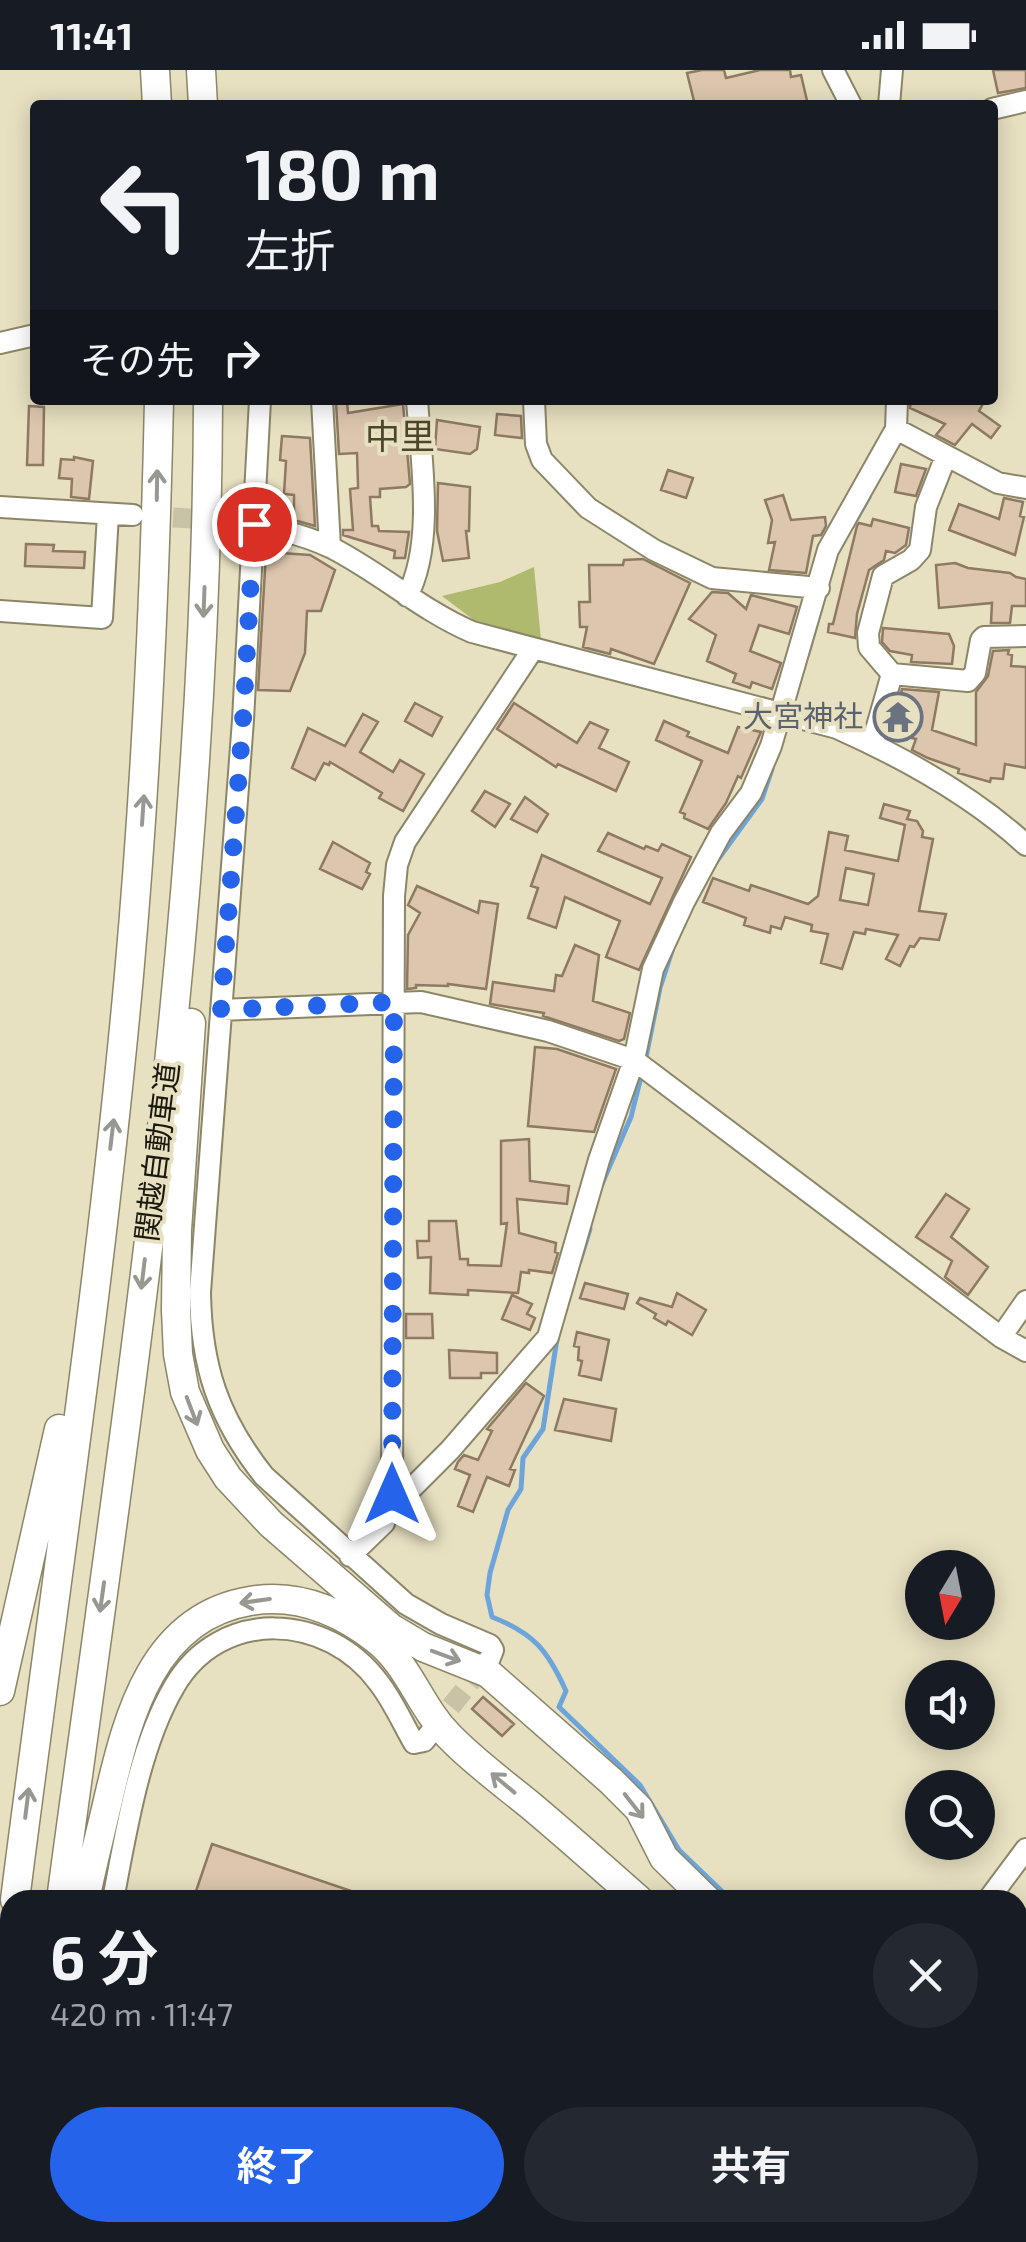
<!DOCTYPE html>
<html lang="ja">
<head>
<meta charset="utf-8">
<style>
	body { margin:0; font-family:"Exo 2","Noto Sans JP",sans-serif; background:#242831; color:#f1f3f6; height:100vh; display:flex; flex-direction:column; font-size:38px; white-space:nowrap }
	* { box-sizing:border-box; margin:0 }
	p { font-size:32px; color:#9ea1a6 }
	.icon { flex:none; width:55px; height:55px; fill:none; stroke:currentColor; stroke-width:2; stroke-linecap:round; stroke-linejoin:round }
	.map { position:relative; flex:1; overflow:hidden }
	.panel { position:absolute; left:0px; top:1820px; width:1028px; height:352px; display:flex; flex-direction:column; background:#171b24; border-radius:30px 30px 0 0; box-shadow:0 5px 25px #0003 }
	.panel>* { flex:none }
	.top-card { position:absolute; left:30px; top:30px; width:968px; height:305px; border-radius:10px; box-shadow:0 5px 25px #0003; background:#171b24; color:#f1f3f6; overflow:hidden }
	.needle { width:65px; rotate:190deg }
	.buttons { position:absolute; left:905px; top:1480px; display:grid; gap:20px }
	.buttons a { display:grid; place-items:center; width:90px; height:90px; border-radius:50%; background:#171b24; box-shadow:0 5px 25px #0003; font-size:50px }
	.pin { position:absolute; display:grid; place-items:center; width:85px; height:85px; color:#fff; margin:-42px; border:5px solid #fff; border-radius:50%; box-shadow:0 2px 10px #0007 }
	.me { position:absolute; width:110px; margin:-55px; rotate:0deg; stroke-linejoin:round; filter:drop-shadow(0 0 8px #0008) }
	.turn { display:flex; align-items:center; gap:35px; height:210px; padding:0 50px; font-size:45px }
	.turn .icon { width:130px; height:130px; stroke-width:2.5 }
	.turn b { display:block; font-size:70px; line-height:85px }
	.then { display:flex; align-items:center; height:95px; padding:0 50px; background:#0003; gap:20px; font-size:38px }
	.round { display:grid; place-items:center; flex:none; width:105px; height:105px; border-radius:52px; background:#242831 }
	.overview { display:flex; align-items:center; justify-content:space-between; height:170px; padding:0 50px }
	h1 { font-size:60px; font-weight:700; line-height:75px }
	.cta { display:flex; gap:20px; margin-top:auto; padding:20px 50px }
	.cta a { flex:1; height:115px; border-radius:60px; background:#2563eb; color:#fff; font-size:40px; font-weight:700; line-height:115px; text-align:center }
	.cta a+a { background:#242831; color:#f1f3f6 }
	.status { display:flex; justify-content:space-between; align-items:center; height:70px; padding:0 50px; background:#171b24; direction:ltr }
	.status svg { height:28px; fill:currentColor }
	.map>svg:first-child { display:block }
	.green { fill:#afba6f }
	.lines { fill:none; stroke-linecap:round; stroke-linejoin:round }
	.stream { stroke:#6da5db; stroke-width:5 }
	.building { fill:#dcc6ad; stroke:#8e7962; stroke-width:2.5; fill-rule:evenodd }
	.minor-tunnel { stroke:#c8c2a6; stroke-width:20; stroke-dasharray:20 10; stroke-linecap:butt }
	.minor-casing { stroke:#8c8669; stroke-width:24 }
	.highway-casing { stroke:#8c8669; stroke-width:31 }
	.minor { stroke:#fff; stroke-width:20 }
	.highway { stroke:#fff; stroke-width:28 }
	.oneway { stroke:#989892 }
	.route { stroke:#2563eb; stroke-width:18; stroke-dasharray:0 32.4 }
	.labels { text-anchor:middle; stroke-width:8; stroke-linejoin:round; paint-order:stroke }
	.worship-label { font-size:30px; fill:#5b616d; stroke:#e7e0c1; text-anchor:end }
	.street-label { font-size:30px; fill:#1b190d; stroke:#e7e0c1 }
	.quarter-label { font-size:35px; fill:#4c462b; stroke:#e7e0c1 }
</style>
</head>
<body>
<div class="status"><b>11:41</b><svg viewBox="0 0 49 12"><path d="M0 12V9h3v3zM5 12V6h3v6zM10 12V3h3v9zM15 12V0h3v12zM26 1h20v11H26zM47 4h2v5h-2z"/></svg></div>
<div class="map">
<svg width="1026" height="2172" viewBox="0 0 1026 2172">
	<rect width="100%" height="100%" fill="#e7e0c1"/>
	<!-- green -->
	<path class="green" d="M 534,497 L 541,570 L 475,551 L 442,526 L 500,512 Z"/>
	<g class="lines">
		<!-- stream -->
		<path class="stream" d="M 852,457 L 869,427
			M 808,583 L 824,527
			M 714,795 L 762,729 L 772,699
			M 645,992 L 660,918 L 672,881
			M 602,1114 L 631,1047 L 642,1003
			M 580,1191 L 590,1159
			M 557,1269 L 543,1359 L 523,1388 L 521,1419 L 508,1440 L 490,1503 L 487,1525 L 492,1547 C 534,1563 548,1581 566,1621 L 559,1637 L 640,1715 L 679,1780 L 731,1830"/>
	</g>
	<!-- building -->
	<path class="building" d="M 702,0 L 724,0 L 726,8 L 760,0 L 790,0 L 791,7 L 801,5 L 808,35 L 695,35 L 687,3 Z
		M 993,0 L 1026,0 L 1026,18 L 998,23 Z
		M 911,330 L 985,330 L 979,341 L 1000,356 L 991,368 L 972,354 L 955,375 L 936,365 L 945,354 L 910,338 Z
		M 347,331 L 348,343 L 403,334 L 410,414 L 406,417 L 380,419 L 380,427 L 370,427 L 372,456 L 378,456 L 379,461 L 409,462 L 405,488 L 394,488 L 395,481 L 343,465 L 343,460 L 353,460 L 350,419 L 358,418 L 358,414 L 357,383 L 339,384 L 336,332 Z
		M 29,336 L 44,337 L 43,395 L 27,395 Z
		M 497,344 L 521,346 L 522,368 L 495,365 Z
		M 437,350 L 480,357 L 477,379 L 470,384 L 435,379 Z
		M 282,366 L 310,368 L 315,456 L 294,450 L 294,425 L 284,424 L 286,391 L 280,390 Z
		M 74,387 L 93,391 L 89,429 L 71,427 L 72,409 L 59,408 L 61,389 L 74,390 Z
		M 901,394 L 926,399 L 916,426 L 895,422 Z
		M 668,400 L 693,408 L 686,428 L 661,420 Z
		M 438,413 L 470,417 L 469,461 L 466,461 L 469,488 L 443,491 L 437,461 Z
		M 783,425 L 791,450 L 825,447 L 826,456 L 821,465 L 813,466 L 806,503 L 769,500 L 775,472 L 768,473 L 772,450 L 765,430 Z
		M 1004,428 L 1023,432 L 1020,446 L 1024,447 L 1015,485 L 949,460 L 959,434 L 999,449 Z
		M 873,449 L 909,458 L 906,475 L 895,483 L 886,481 L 884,490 L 869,500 L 857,544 L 855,568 L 828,562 L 829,554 L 833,554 L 857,456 L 859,453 L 871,456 Z
		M 26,474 L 54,475 L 53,481 L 85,482 L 84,498 L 25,496 Z
		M 266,482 L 310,485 L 335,500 L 321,541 L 307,541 L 305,583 L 290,621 L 258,620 Z
		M 643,489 L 690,513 L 654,594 L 611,579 L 610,584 L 583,577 L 587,557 L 580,557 L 579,532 L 590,532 L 589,495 L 623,495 L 624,490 Z
		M 955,493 L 968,498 L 1010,503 L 1016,507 L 1026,509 L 1026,536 L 1012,536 L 1010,553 L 991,553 L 992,533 L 939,538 L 936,495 Z
		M 712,522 L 728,523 L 746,539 L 751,525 L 797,537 L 789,564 L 759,555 L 750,581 L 781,593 L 772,619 L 752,612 L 750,618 L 733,612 L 736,604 L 707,591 L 716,565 L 689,549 Z
		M 883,558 L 949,564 L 954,576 L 952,594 L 911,592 L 912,585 L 890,581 L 882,572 Z
		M 1009,580 L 1008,584 L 1012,585 L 1011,596 L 1026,597 L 1026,698 L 1005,694 L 1003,709 L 991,708 L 990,712 L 958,703 L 959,699 L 928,688 L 912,680 L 916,669 L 890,663 L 902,619 L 939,622 L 932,660 L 976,675 L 976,622 L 988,606 L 993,581 Z
		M 415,633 L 442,647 L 432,666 L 405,651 Z
		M 514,633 L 577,673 L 590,652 L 608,660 L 599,678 L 629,692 L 616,721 L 558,694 L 556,697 L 497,659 Z
		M 363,644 L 378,652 L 360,682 L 393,702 L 400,690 L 424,704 L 403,741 L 379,728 L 382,723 L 330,692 L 329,695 L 324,693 L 315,710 L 292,698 L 308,658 L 345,676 Z
		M 664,651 L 689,662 L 687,666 L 728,683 L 738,657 L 761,662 L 741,708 L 738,706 L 726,733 L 708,759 L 684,748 L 685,744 L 680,742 L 702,691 L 656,670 Z
		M 485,721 L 510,734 L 495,757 L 472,741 Z
		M 525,727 L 548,744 L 537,762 L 511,749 Z
		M 884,734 L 910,741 L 907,749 L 917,751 L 923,761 L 922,767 L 933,769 L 919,841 L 946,844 L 939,870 L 920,868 L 914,877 L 910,876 L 900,896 L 886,889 L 898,865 L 866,859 L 865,864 L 854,862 L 842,899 L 821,893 L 828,864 L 811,861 L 812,855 L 785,847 L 781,859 L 771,856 L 770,863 L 744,855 L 746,848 L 703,832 L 713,808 L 749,821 L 751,815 L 808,834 L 818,826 L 829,762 L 848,766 L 845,780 L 898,791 L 905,755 L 880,748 ZM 846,798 L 874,804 L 868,835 L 840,830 Z
		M 608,763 L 644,779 L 646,776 L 658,781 L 662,774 L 691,787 L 639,900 L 606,887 L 620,851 L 565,827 L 556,858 L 528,848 L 538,818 L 531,816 L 542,785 L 650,834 L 662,808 L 598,781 Z
		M 333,772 L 370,793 L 366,802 L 370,804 L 362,819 L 320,799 Z
		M 417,816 L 478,843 L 480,831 L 498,834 L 486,919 L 448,914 L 448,916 L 416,915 L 416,918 L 407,919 L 408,865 L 420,843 L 408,835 Z
		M 575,875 L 599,885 L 593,931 L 630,943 L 624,969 L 619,971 L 543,946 L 544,943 L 490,934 L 493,912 L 554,921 L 556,905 L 562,906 Z
		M 535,977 L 557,979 L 616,999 L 594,1062 L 528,1056 Z
		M 529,1069 L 530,1111 L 569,1116 L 567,1134 L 517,1129 L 519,1163 L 556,1173 L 555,1182 L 558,1183 L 552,1203 L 529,1200 L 529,1203 L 521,1202 L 518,1223 L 468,1220 L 468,1225 L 430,1223 L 431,1187 L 418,1188 L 417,1171 L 429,1171 L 429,1151 L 456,1151 L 460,1189 L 468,1189 L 468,1195 L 501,1196 L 507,1153 L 501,1154 L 501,1071 Z
		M 946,1124 L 969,1139 L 951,1167 L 988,1197 L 968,1225 L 945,1207 L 952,1191 L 916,1167 Z
		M 585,1213 L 628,1224 L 624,1239 L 580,1228 Z
		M 677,1223 L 706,1240 L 692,1265 L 668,1251 L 666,1255 L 654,1248 L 656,1244 L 637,1233 L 640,1228 L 672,1237 Z
		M 512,1225 L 532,1234 L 527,1244 L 535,1248 L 530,1260 L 502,1249 Z
		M 406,1244 L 432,1244 L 433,1268 L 406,1268 Z
		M 577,1262 L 609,1270 L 601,1310 L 579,1305 L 582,1291 L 578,1290 L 579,1277 L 574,1276 Z
		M 449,1280 L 497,1283 L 497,1303 L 481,1303 L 481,1308 L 450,1308 Z
		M 526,1313 L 544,1326 L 510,1399 L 515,1400 L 509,1416 L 487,1407 L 473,1442 L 458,1436 L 470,1405 L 455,1399 L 458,1392 L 464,1385 L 478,1390 L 492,1361 L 487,1359 Z
		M 564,1329 L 616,1339 L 611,1371 L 555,1360 Z
		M 483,1627 L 514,1654 L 502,1666 L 472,1639 Z
		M 212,1774 L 369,1827 L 368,1830 L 193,1830 Z"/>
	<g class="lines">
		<!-- minor-tunnel -->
		<path class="minor-tunnel" d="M 143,446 L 219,450
			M 432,1660 L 486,1593"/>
		<!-- minor casing -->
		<g class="minor-casing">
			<path id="minor" d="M 833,0 L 851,35
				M 889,35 L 892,0
				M 992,39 L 1026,31
				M 0,273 L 35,265
				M 260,330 L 243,650 L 200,1222 C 201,1296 218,1348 264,1406 L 406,1534 L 441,1554 L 490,1575 L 493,1580 L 489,1590
				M 322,330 L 330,477
				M 534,330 L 536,374 L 542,390 L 588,438 L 654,480 L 712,508 L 819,518
				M 896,359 L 998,413 L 1026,418
				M 0,437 L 133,445
				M 226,450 C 262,456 299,462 332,478 C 381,503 421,540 472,562 L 837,658 C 902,687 973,726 1026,775
				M 407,526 C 435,474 421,388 417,330
				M 0,541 L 102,548 L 108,444
				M 892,604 L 968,611 L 975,603 L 981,570 L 984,567 L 1026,566
				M 872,674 L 892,604 L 869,577 L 868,563 L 883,506 L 911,490 L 920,480 L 926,437 L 946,386
				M 221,940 L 421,932 L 548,961 L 634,990 L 1001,1267 L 1026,1281
				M 1001,1267 L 1026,1231
				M 392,1424 L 411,1419 L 450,1380 L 548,1267 L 599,1090 L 634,990 L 653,899 L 684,832 L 721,763 L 751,723 L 771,676 L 828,480 L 896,359 L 897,330
				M 350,1486 L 384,1453 L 392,1424 L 394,826 L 397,795 L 405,772 L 533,579
				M 113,1830 C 126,1762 139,1677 174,1617 C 220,1537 327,1542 379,1613 C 393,1631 403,1654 414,1673 L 424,1671 L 431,1662
				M 988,1830 L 1026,1779
				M 1018,2048 L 1026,2053
				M 62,2172 L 64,2162
				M 784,2172 L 790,2162"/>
		</g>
		<!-- highway casing -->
		<g class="highway-casing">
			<path id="highway" d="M 155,0 L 157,35
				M 201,0 L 203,35
				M 191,953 L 177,1160 L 176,1240 L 178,1284 L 185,1322 L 210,1380 L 228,1408 L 271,1454 L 391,1558 L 423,1577 L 488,1603 L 611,1711 L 639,1739 L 664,1788 L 707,1830
				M 0,1621 L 59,1359
				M 15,1830 C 54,1522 101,1214 129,905 C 146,713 155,522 159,330
				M 61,1830 C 128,1333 207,833 208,330
				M 85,1830 C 92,1795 101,1761 109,1726 C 128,1645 153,1547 250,1531 C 297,1523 340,1541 377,1570 C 409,1595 420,1637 449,1666 C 473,1691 503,1713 530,1735 C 567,1766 603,1798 639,1830
				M 0,1950 L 10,1871
				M 18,2172 L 21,2162"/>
		</g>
		<!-- minor -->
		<use href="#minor" class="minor"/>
		<!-- highway -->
		<use href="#highway" class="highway"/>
	</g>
	<!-- one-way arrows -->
	<defs><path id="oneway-shaft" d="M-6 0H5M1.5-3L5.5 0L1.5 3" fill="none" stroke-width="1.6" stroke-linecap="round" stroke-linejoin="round" transform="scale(2.5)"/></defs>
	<g class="oneway">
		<use href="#oneway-shaft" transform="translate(157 415) rotate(-89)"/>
		<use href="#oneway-shaft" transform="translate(204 532) rotate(92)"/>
		<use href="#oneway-shaft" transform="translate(143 740) rotate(-86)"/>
		<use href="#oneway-shaft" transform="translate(112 1064) rotate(-83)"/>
		<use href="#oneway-shaft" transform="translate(143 1204) rotate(97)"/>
		<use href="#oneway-shaft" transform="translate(192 1341) rotate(69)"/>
		<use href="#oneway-shaft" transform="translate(102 1527) rotate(98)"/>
		<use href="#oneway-shaft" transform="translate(255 1531) rotate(172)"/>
		<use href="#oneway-shaft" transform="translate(446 1586) rotate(20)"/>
		<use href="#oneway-shaft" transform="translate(503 1713) rotate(-140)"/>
		<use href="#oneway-shaft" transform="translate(27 1733) rotate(-83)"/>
		<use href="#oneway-shaft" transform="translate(634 1736) rotate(52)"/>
	</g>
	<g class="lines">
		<!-- route -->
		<path class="route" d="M 254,454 L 243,650 L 221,940 L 394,932 L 392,1424"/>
	</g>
	<!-- icons -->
	<defs>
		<g id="temple-ring" transform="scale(2.5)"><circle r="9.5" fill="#e7e0c1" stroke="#6b7280" stroke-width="1.5"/><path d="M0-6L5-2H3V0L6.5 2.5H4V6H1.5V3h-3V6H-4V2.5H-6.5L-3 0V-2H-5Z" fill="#6b7280"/></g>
	</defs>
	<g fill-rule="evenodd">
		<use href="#temple-ring" x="898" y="647"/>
	</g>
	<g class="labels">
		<!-- worship labels -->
		<g class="worship-label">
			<text x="863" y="657">大宮神社</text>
		</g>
		<!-- street labels -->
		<g class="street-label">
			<text transform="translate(158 1082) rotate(-83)" y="10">関越自動車道</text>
		</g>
		<!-- quarter labels -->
		<g class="quarter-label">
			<text x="400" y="379">中里</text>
		</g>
	</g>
</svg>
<div class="buttons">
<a><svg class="needle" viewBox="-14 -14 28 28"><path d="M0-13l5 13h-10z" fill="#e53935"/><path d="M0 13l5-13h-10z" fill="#9ea1a6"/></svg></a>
<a><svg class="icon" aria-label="sound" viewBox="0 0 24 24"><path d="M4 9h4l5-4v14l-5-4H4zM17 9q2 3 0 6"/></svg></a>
<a><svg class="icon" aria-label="search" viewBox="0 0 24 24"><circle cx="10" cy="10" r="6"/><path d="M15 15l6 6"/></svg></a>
</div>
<div class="pin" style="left:254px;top:454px;background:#d93025"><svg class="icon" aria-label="arrive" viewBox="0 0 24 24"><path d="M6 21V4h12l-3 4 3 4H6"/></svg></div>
<svg class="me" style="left:392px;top:1424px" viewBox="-20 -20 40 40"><path d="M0-17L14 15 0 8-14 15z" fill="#2563eb" stroke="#fff" stroke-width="4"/></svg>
<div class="top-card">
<div class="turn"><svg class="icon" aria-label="left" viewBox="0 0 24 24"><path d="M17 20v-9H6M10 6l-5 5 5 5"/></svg><div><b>180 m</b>左折</div></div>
<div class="then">その先<svg class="icon" aria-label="right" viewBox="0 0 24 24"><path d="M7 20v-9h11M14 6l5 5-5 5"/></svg></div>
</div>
<section class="panel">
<div class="overview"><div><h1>6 分</h1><p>420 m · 11:47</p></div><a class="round"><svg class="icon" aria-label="close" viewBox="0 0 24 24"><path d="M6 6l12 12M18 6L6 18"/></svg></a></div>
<div class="cta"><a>終了</a><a>共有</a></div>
</section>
</div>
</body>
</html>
